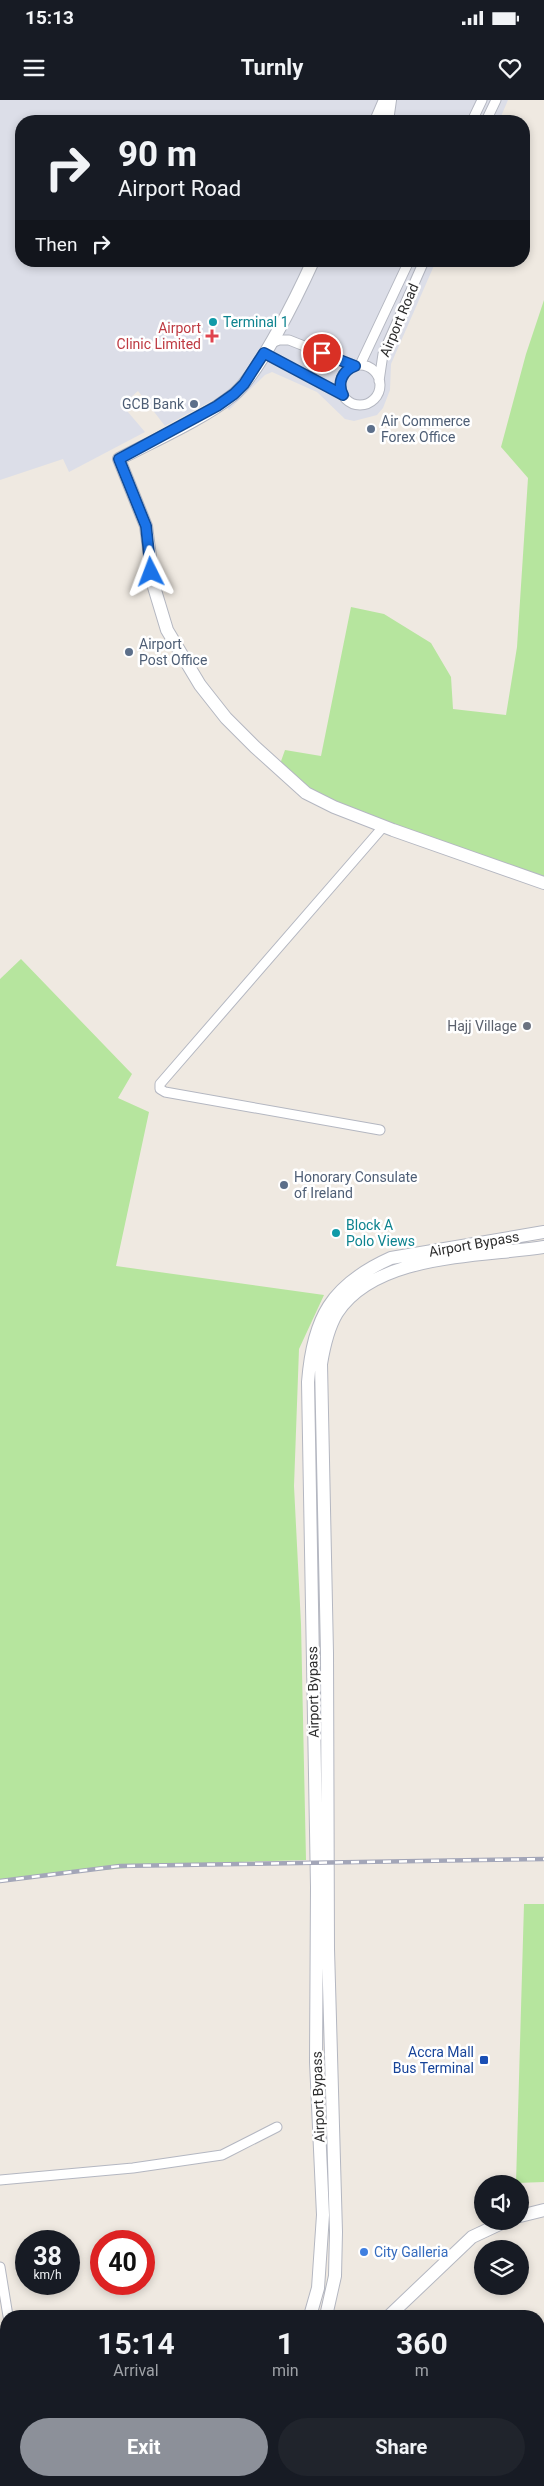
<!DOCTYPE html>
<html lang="en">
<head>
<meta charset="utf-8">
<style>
	body { margin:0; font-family:Roboto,sans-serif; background:#20242c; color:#f1f3f6; height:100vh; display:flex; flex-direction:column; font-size:19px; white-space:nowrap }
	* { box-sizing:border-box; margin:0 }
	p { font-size:16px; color:#9ea1a6 }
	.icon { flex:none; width:28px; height:28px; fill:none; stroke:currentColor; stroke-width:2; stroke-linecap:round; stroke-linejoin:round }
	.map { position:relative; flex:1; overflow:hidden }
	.details { position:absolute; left:0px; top:2210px; width:545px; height:176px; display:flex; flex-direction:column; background:#171b24; border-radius:20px 20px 0 0; box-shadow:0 2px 8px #0003 }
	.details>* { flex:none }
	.top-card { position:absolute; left:15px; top:15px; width:515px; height:152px; border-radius:20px; box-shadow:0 2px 8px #0003; background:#171b24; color:#f1f3f6; overflow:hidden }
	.controls { position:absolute; left:474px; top:2075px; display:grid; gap:10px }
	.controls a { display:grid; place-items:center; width:55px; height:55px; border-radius:50%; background:#171b24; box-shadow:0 2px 8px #0003; font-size:25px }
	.speed { position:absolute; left:15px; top:2130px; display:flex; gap:10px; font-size:25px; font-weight:700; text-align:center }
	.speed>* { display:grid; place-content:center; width:65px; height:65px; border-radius:50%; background:#171b24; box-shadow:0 2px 8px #0003; line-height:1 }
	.speed small { font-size:12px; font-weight:400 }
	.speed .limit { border:8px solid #d22; background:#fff; color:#111 }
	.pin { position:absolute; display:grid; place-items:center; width:42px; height:42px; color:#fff; margin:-21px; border:2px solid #fff; border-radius:50%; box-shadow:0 1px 5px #0007 }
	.me { position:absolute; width:55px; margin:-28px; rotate:357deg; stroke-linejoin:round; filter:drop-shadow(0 0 4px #0008) }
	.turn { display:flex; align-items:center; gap:18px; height:105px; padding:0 20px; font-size:22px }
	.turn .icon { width:65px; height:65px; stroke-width:2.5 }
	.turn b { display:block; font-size:35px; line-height:42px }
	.then { display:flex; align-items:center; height:48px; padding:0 20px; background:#0003; gap:10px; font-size:19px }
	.eta { display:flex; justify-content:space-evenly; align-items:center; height:85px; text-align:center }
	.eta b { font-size:30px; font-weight:700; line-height:35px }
	.primary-button { display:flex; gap:10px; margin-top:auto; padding:10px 20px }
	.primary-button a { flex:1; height:58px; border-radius:30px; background:#8c9099; color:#fff; font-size:20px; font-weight:700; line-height:58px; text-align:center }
	.primary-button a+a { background:#20242c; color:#f1f3f6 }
	.status { display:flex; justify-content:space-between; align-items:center; height:35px; padding:0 25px; background:#171b24; direction:ltr }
	.status svg { height:14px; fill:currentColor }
	header { display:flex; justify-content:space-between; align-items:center; height:65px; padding:0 20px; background:#171b24; font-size:22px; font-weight:700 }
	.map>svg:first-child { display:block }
	.airport { fill:#dcdee8 }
	.green { fill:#b6e59e }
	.pitch { fill:#c9ec9a }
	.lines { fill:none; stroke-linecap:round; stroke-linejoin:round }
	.street-casing { stroke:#b4b7c1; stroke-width:11 }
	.secondary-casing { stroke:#b4b7c1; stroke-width:14 }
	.street { stroke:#fff; stroke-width:9 }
	.secondary { stroke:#fff; stroke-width:12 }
	.rail-casing { stroke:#a3a6b8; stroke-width:4.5 }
	.rail { stroke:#fff; stroke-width:2.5; stroke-dasharray:8; stroke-linecap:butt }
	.route-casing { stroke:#114b97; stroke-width:12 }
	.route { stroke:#1a73e8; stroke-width:9 }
	.culture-dot { fill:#0f9aa8; stroke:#fff; stroke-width:2 }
	.health-dot { fill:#e0444e; stroke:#fff; stroke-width:2 }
	.service-dot { fill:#5c6f8a; stroke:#fff; stroke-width:2 }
	.worship-dot { fill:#6b7280; stroke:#fff; stroke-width:2 }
	.transit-dot { fill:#1a4fb4; stroke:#fff; stroke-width:2 }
	.shop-dot { fill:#3f7fe0; stroke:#fff; stroke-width:2 }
	.labels { text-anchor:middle; stroke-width:5; stroke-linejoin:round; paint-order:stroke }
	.street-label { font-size:14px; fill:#2e2e2e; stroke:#fff }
	.culture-label { font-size:14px; fill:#0d838f; stroke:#fff; text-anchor:start }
	.health-label { font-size:14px; fill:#be3a42; stroke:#fff; text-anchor:end }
	.service-label { font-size:14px; fill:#4e5e75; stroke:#fff; text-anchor:start }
	.worship-label { font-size:14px; fill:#5b616d; stroke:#fff; text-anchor:end }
	.transit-label { font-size:14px; fill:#164399; stroke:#fff; text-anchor:end }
	.shop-label { font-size:14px; fill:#366cbe; stroke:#fff; text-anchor:start }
</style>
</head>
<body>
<div class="status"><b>15:13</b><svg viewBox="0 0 49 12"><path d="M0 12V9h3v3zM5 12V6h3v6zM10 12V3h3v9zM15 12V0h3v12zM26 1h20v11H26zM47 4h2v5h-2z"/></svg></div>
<header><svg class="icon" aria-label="menu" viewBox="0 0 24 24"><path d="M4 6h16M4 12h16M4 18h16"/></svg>Turnly<svg class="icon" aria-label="heart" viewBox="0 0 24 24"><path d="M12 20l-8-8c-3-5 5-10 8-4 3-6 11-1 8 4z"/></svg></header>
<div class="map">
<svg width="544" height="2386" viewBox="0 0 544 2386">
	<rect width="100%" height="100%" fill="#efe9e1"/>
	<!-- airport -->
	<path class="airport" d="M 0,0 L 508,0 L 499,21 L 21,21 L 21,161 L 436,161 L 391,264 L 390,290 L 383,308 L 377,315 L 354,321 L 345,319 L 317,292 L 272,272 L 265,275 L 229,310 L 219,297 L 165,326 L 138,291 L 122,305 L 145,332 L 69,372 L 63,359 L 0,380 Z"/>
	<!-- green -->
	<path class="green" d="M 544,200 L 544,784 L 361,716 L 302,685 L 280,664 L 285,650 L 321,656 L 351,507 L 384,514 L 431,543 L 451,577 L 453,609 L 506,615 L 517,547 L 528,378 L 501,347 L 526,254 Z
		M 21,859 L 132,974 L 118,998 L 149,1012 L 116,1166 L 324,1195 L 299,1249 L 294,1386 L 301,1524 L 306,1760 L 173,1764 L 0,1779 L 0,879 Z
		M 524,1804 L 544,1804 L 544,2082 L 516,2083 Z"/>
	<!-- pitch -->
	<path class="pitch" d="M 81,2380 L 155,2380 L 156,2386 L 56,2386 Z"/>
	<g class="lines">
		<!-- street casing -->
		<g class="street-casing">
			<path id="street" d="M 472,21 L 482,0
				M 486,21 L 496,0
				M 271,243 L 279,240 L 289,240 L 355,266
				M 264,253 L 343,295
				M 360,265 L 409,161
				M340 285a20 20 0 1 1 40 0a20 20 0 1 1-40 0Z
				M 379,281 L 383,254 L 424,161
				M 380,1030 L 165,992 L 160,989 L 160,984 L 383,727
				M 0,2080 L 133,2068 L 222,2055 L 277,2027
				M 0,2167 L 8,2216"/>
		</g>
		<!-- secondary casing -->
		<g class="secondary-casing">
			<path id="secondary" d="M 376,21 L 385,0
				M 387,21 L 390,0
				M 313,161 C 298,194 259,274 233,295 C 203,319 153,341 119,359 L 146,426 L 154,487 L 167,530 L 200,585 L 226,618 L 255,647 L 306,693 L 334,707 L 393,730 L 544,783
				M 520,2116 L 544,2110
				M 310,2216 L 318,2188 L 323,2115 L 316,1962 L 317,1787 L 308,1282 C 313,1218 331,1185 391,1158 L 544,1132
				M 326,2216 L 335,2176 L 336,2132 L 328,1849 L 327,1553 L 321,1264 C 324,1246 328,1228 337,1213 C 376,1153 480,1157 544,1147
				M 389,2216 L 472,2137 L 506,2121
				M 0,2349 L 6,2348
				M 0,2364 L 6,2363"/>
		</g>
		<!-- street -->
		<use href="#street" class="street"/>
		<!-- secondary -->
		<use href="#secondary" class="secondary"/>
		<!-- rail casing -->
		<g class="rail-casing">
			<path id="rail" d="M 0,1781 L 120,1766 L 544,1759"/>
		</g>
		<!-- rail -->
		<use href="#rail" class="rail"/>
	</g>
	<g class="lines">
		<!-- route casing -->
		<g class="route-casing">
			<path id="route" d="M 151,472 L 146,426 L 119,359 L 217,306 L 234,294 L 244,284 L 264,253 L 343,295 C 337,283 342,271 355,266 L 322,253"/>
		</g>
		<!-- route -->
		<use href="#route" class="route"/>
	</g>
	<!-- markers -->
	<g class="culture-dot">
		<circle cx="213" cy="222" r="5"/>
		<circle cx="336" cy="1133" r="5"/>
	</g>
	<path class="health-dot" d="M209.5 228.5h5v5h5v5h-5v5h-5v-5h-5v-5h5z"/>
	<g class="service-dot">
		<circle cx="194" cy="304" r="5"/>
		<circle cx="371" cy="329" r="5"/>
		<circle cx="129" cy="552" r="5"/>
		<circle cx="284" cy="1085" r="5"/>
	</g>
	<circle class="worship-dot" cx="527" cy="926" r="5"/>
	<rect class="transit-dot" x="479" y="1955" width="10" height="10" rx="2.5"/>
	<circle class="shop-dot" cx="364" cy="2152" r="5"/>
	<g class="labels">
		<!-- street labels -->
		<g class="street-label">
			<text transform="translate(399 220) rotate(-67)" y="5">Airport Road</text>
			<text transform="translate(474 1144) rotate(-10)" y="5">Airport Bypass</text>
			<text transform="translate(313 1592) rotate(-91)" y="5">Airport Bypass</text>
			<text transform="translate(318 1997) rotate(-92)" y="5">Airport Bypass</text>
		</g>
		<!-- culture labels -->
		<g class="culture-label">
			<text x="223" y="227">Terminal 1</text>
			<text x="346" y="1130">Block A<tspan x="346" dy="16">Polo Views</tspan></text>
		</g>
		<!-- health labels -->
		<g class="health-label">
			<text x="201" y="233">Airport<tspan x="201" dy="16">Clinic Limited</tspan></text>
		</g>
		<!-- service labels -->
		<g class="service-label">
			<text x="184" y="309" text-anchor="end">GCB Bank</text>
			<text x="381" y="326">Air Commerce<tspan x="381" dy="16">Forex Office</tspan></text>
			<text x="139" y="549">Airport<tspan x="139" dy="16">Post Office</tspan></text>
			<text x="294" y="1082">Honorary Consulate<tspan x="294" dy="16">of Ireland</tspan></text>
		</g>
		<!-- worship labels -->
		<g class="worship-label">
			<text x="517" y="931">Hajj Village</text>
		</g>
		<!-- transit labels -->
		<g class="transit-label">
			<text x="474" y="1957">Accra Mall<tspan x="474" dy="16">Bus Terminal</tspan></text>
		</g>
		<!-- shop labels -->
		<g class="shop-label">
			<text x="374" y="2157">City Galleria</text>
		</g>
	</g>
</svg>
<div class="controls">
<a><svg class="icon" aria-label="sound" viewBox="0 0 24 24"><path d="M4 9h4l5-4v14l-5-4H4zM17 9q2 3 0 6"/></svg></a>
<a><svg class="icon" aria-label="layers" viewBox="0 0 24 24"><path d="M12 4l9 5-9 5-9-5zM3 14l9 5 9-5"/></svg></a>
</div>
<div class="speed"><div>38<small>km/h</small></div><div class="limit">40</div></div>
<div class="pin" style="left:322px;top:253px;background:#d93025"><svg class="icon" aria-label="arrive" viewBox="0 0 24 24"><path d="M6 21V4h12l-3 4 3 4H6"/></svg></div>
<svg class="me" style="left:151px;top:472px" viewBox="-20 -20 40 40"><path d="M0-17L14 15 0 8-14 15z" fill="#1a73e8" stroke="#fff" stroke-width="4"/></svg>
<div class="top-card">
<div class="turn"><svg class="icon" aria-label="right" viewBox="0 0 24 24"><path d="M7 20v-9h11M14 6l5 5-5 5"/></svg><div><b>90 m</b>Airport Road</div></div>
<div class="then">Then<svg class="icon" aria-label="right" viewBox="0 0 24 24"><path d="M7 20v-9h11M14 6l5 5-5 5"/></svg></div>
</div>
<section class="details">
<div class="eta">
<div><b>15:14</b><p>Arrival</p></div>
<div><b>1</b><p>min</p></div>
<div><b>360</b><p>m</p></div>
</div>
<div class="primary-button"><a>Exit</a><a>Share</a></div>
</section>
</div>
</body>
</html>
